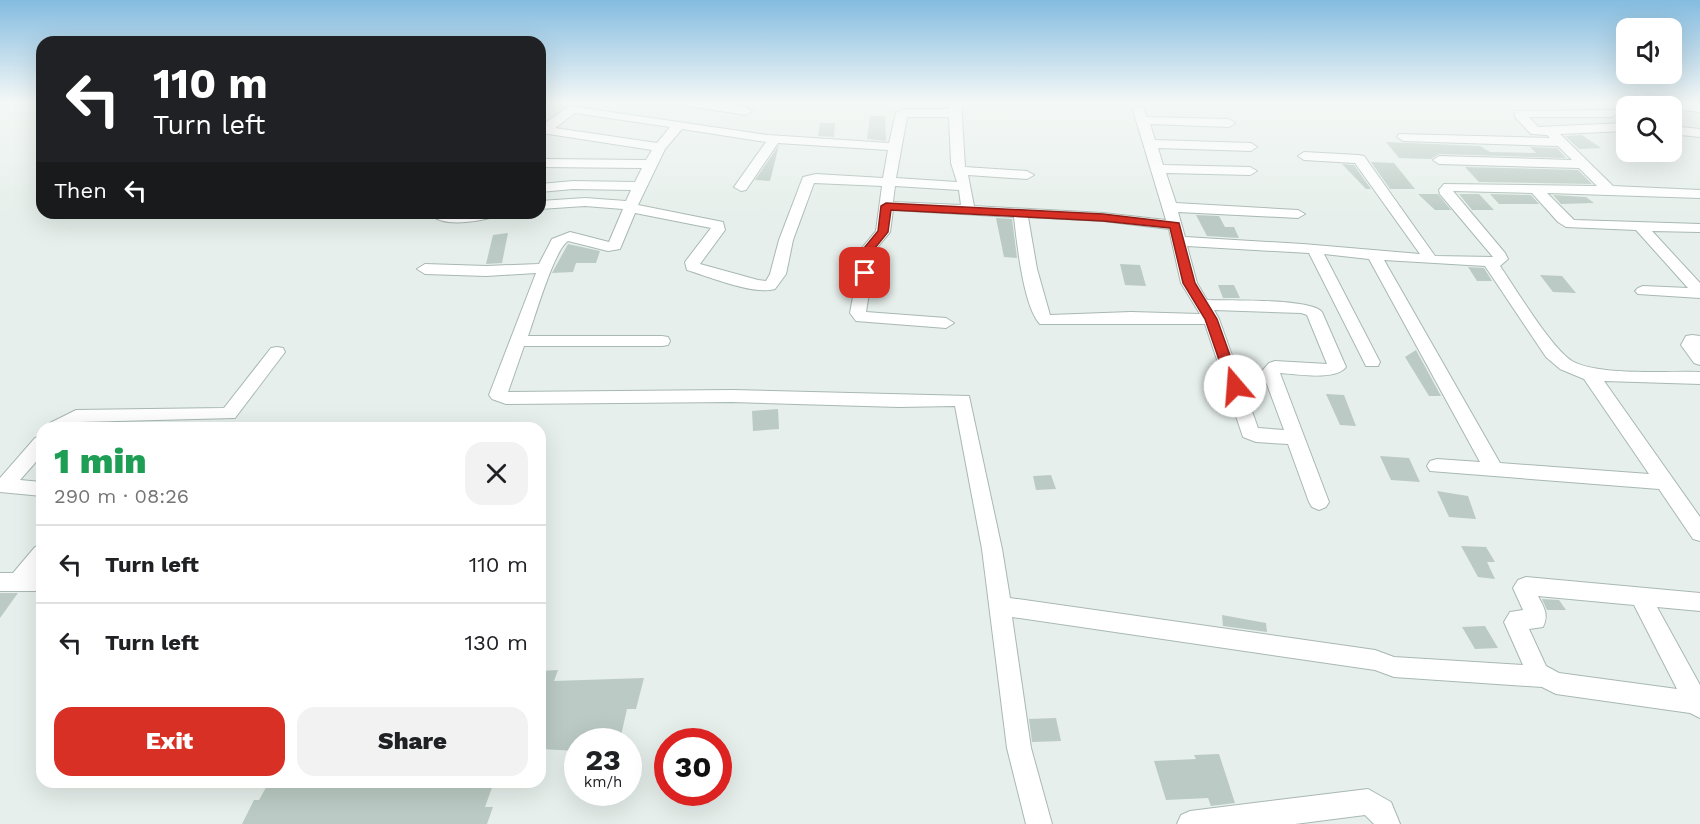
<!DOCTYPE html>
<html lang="en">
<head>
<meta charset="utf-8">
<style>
	body { margin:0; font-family:"Work Sans",sans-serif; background:#f2f2f2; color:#202124; height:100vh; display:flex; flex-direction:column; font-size:22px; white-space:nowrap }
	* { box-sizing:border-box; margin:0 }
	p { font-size:20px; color:#757577 }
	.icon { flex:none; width:33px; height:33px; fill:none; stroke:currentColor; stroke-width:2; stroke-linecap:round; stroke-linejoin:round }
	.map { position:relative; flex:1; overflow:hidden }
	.drawer { position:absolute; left:36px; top:422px; width:510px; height:366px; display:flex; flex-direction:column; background:#fff; border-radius:18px; box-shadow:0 6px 24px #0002 }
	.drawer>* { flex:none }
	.guide { position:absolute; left:36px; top:36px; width:510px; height:183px; border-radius:18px; box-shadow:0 6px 24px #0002; background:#202124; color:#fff; overflow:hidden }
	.tools { position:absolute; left:1616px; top:18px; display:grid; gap:12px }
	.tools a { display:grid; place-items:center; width:66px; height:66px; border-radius:12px; background:#fff; box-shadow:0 6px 24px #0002; font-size:30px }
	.speed { position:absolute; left:564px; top:728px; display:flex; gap:12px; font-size:30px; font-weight:700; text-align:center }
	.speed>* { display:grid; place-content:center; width:78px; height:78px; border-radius:50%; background:#fff; box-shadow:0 6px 24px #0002; line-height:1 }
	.speed small { font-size:15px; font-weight:400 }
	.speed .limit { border:9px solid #d22; background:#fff; color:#111 }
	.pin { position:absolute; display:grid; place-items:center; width:51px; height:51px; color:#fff; margin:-26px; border-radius:12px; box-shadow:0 3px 9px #0006 }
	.me { position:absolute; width:66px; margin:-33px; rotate:342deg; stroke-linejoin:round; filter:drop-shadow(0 0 4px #0008) }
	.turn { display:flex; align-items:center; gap:21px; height:126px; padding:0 18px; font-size:27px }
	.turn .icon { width:78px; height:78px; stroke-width:2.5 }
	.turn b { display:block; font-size:42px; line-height:51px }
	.then { display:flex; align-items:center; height:57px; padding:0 18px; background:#0003; gap:12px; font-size:22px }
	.round { display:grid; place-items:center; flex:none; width:63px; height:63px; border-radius:18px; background:#f2f2f2 }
	.headline { display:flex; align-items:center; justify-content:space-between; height:102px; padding:0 18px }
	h1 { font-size:36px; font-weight:800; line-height:45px; color:#1e9e55 }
	.action { display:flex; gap:12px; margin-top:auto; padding:12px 18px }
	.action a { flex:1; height:69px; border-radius:18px; background:#d93025; color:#fff; font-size:24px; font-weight:800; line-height:69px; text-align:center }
	.action a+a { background:#f2f2f2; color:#202124 }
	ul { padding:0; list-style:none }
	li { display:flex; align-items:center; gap:18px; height:78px; padding:0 18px; border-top:2px solid #e0e0e0 }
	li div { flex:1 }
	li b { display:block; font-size:22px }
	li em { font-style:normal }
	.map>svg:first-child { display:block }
	.building { fill:#bbcac4 }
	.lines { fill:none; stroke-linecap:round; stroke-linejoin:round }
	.minor-casing { stroke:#a8b8b2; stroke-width:2 }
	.minor { fill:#fff; fill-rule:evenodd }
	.route { fill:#d93025; stroke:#8d1f18; stroke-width:1.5 }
</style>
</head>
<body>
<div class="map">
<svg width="1700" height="824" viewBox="0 0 1700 824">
	<rect width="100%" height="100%" fill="#e6efeb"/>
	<!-- building -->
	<path class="building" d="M 870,116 L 885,116 L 886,141 L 867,139 Z
		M 820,123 L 835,123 L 834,137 L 818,136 Z
		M 1582,135 L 1601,148 L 1579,149 L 1565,136 Z
		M 1386,142 L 1480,146 L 1490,152 L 1536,153 L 1530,147 L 1557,148 L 1566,158 L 1439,154 L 1431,159 L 1399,158 Z
		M 779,145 L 770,181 L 755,180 Z
		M 1371,162 L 1394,163 L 1415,189 L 1390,189 Z
		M 1342,164 L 1354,165 L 1371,189 L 1366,189 Z
		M 1465,167 L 1578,170 L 1592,184 L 1479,182 Z
		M 1418,194 L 1438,194 L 1451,210 L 1435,210 Z
		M 1459,194 L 1479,194 L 1494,210 L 1472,210 Z
		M 1490,194 L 1531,195 L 1539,204 L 1499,204 Z
		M 1553,195 L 1586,197 L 1594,203 L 1561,204 Z
		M 1196,215 L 1219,216 L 1225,227 L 1234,227 L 1239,238 L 1207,236 Z
		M 996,218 L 1012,219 L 1017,258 L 1004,257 Z
		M 508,233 L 502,263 L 486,264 L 493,235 Z
		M 568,244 L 600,251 L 596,263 L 576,263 L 573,272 L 552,273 Z
		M 1120,264 L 1140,265 L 1146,286 L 1125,285 Z
		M 1468,267 L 1484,268 L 1492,281 L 1477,281 Z
		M 1540,275 L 1562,276 L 1576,293 L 1553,292 Z
		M 1218,285 L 1234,285 L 1240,298 L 1223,298 Z
		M 1416,350 L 1441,396 L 1429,396 L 1405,357 Z
		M 1326,394 L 1344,395 L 1356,426 L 1340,425 Z
		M 778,409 L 779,429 L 753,431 L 752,411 Z
		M 1380,456 L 1409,458 L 1420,482 L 1391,480 Z
		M 1051,475 L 1056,489 L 1036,490 L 1033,476 Z
		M 1437,491 L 1468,496 L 1476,519 L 1449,517 Z
		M 1461,546 L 1486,547 L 1495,562 L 1487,562 L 1495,579 L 1478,577 Z
		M 0,593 L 18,593 L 0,618 Z
		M 1542,599 L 1559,600 L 1566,610 L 1547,610 Z
		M 1222,615 L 1266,623 L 1267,632 L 1223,626 Z
		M 1485,626 L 1498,648 L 1475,649 L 1462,627 Z
		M 558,670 L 554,681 L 644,678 L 636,709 L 627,709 L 620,740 L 578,741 L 578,751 L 540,749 L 540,671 Z
		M 1056,718 L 1061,741 L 1032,742 L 1029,719 Z
		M 1219,754 L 1235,803 L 1211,806 L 1208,798 L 1166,800 L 1154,761 L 1196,759 L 1194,755 Z
		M 269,782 L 494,782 L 485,807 L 493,807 L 487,824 L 242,824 L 254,800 L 259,800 Z"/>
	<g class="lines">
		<!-- minor casing -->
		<g class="minor-casing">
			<path id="minor" d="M 677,101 C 696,101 738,100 752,111 L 746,115 L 683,105 Z
				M 949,101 L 961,101 L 965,167 L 1027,171 L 1034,175 L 1027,179 L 968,175 L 974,206 L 1103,213 L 1166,220 L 1133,110 L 1139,106 L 1143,107 L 1147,117 L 1229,119 L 1235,123 L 1229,127 L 1150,124 L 1155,140 L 1251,143 L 1257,147 L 1251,151 L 1158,148 L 1163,165 L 1250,167 L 1257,171 L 1250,175 L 1166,173 L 1176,203 L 1298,210 L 1305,214 L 1298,218 L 1178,212 L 1185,237 L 1303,244 L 1420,254 L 1355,163 L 1304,160 L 1298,156 L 1304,152 L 1359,155 L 1364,156 L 1435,256 L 1493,257 L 1440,194 L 1439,190 L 1444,184 L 1597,186 L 1579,168 L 1439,164 L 1433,160 L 1439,156 L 1572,160 L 1558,146 L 1403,141 L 1397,137 L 1399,134 L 1550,138 L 1547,135 L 1531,134 L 1515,117 L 1515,111 L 1616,110 L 1618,113 L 1612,117 L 1529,117 L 1538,127 L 1626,123 L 1626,131 L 1560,134 L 1613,186 L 1700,190 L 1700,198 L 1547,193 L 1574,220 L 1700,224 L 1700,232 L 1652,231 L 1700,283 L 1700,298 L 1638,294 L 1635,291 L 1638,288 L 1643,286 L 1688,288 L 1636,230 L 1566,227 L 1558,222 L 1532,193 L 1453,191 L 1505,253 L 1508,259 L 1500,266 C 1516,289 1551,348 1572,361 C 1598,376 1668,371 1700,372 L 1700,384 L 1604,381 L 1700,517 L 1700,541 L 1693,539 L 1659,489 L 1430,471 L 1427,466 L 1430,461 L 1437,459 L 1480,462 L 1369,259 L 1324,254 L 1380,362 L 1378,366 L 1366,366 L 1364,362 L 1309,253 L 1187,246 L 1197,283 L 1207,300 C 1228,301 1311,298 1322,312 L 1346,367 C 1336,381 1296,374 1280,373 L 1329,502 L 1326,507 L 1319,510 L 1312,507 L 1309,502 L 1288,444 L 1256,442 L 1243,437 L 1205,324 L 1040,324 C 1023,306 1017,242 1014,217 L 893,210 L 890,232 L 876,249 L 866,312 L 946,318 L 954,323 L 946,328 L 856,321 L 850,313 L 862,248 L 876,231 L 882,186 L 814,183 L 793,240 L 786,274 L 775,289 C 753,295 710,277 687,270 L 685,262 L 711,228 L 635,213 L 620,249 L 608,251 L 568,241 C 554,250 535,317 528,336 L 662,336 L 668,337 L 670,341 L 668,345 L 662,346 L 524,346 L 508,392 L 732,390 L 969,396 L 1002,549 L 1010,598 L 1375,650 L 1394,657 L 1523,665 L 1504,622 L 1510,612 L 1523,610 L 1513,588 L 1518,580 L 1526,577 L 1700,593 L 1700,611 L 1657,607 L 1700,685 L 1700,718 L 1690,713 L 1556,694 L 1542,687 L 1394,677 L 1375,670 L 1012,617 L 1031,748 L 1052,824 L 1026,824 L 1007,748 L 982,549 L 955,406 L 899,407 L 732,402 L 506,404 L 492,399 L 489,395 L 536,273 L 486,276 L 425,274 L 417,269 L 425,264 L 486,266 L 539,264 L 552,239 L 570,232 L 609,242 L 623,209 L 585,206 L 540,209 L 540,201 L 585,198 L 626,201 L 631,190 L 573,189 L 540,192 L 540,184 L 573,181 L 635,182 L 642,168 L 540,167 L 540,159 L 646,160 L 652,150 L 542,133 L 542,125 L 569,106 L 768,135 L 889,143 L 896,113 L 905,109 L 949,109 ZM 575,113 L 670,127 L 657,143 L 555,128 ZM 907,117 L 949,117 L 951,163 L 957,182 L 896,178 ZM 682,129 L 766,142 L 734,187 L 741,191 L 746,190 L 778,143 L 888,150 L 883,178 L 816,174 L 803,177 L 779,240 L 770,274 L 766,281 L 758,280 L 700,264 L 725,230 L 723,222 L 638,205 L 665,149 ZM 895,186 L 959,190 L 961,205 L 893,202 ZM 1028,217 L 1103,221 L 1169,229 L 1181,283 L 1200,314 L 1131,312 L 1050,315 L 1037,269 ZM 1384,260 L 1485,266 L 1546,357 L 1560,369 L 1584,379 L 1649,474 L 1500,463 ZM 1214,310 L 1301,313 L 1307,315 L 1327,364 L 1275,361 L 1269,363 L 1262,371 L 1284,430 L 1258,428 L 1219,319 ZM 1538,596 L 1634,605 L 1677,689 L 1559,673 L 1546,666 L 1529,629 L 1543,627 C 1549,615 1544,607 1538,596 Z
				M 1625,101 L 1669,101 L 1700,104 L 1700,112 L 1671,109 L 1671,106 L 1631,105 Z
				M 1671,126 L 1700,129 L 1700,137 L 1671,134 Z
				M 429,213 L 500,213 L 498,216 C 479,221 443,229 429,213 Z
				M 1692,335 L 1700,336 L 1700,365 L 1694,363 L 1681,345 L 1686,336 Z
				M 277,347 L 283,348 L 285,352 L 235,418 L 79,422 L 71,428 L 47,428 L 50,423 L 76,410 L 224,408 L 271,348 Z
				M 42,436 L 42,455 L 20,480 L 42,482 L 42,496 L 0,492 L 0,478 L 35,438 Z
				M 42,545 L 42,568 L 38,573 L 42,573 L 42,591 L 0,591 L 0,573 L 13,573 L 35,547 Z
				M 1368,789 L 1391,802 L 1400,824 L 1374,824 L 1365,815 L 1295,824 L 1177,824 L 1181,815 L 1190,811 Z"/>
		</g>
		<!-- minor -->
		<use href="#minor" class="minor"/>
	</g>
	<!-- sky -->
	<linearGradient id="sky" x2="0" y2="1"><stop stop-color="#84bce0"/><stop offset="0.47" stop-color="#f4f8f6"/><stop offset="1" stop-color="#f4f8f6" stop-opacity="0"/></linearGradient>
	<rect width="1700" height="217" fill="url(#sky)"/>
	<!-- route -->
	<path class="route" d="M 886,203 L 1103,214 L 1179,223 L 1195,283 L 1217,319 L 1241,386 L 1235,390 L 1228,386 L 1205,319 L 1183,283 L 1170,228 L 1103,221 L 891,210 L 888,232 L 875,248 L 871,273 L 869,275 L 861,275 L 859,273 L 864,248 L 878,231 L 881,206 Z"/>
</svg>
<div class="tools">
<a><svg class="icon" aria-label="sound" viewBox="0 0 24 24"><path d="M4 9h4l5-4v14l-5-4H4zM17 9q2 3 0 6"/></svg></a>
<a><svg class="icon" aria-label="search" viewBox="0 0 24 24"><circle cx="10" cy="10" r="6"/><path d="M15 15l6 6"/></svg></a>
</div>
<div class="speed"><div>23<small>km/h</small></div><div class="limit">30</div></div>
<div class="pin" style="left:865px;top:273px;background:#d93025"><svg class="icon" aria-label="arrive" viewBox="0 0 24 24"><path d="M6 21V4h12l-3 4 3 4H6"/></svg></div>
<svg class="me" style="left:1235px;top:386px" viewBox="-20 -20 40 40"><circle r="19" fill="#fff"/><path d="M0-13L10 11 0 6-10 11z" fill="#d93025"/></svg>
<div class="guide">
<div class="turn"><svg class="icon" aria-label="left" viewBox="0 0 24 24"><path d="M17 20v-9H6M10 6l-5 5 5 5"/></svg><div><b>110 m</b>Turn left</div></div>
<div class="then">Then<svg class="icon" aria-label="left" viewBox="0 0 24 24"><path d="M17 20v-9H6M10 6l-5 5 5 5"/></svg></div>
</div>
<section class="drawer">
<div class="headline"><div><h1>1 min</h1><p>290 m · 08:26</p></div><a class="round"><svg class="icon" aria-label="close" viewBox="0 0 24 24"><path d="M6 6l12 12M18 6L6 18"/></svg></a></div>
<ul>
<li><svg class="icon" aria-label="left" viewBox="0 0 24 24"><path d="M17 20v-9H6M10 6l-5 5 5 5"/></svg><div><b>Turn left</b></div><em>110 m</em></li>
<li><svg class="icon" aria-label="left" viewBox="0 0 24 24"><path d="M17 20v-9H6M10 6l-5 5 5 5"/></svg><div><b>Turn left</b></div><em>130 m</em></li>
</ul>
<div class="action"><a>Exit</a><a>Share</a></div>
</section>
</div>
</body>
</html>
